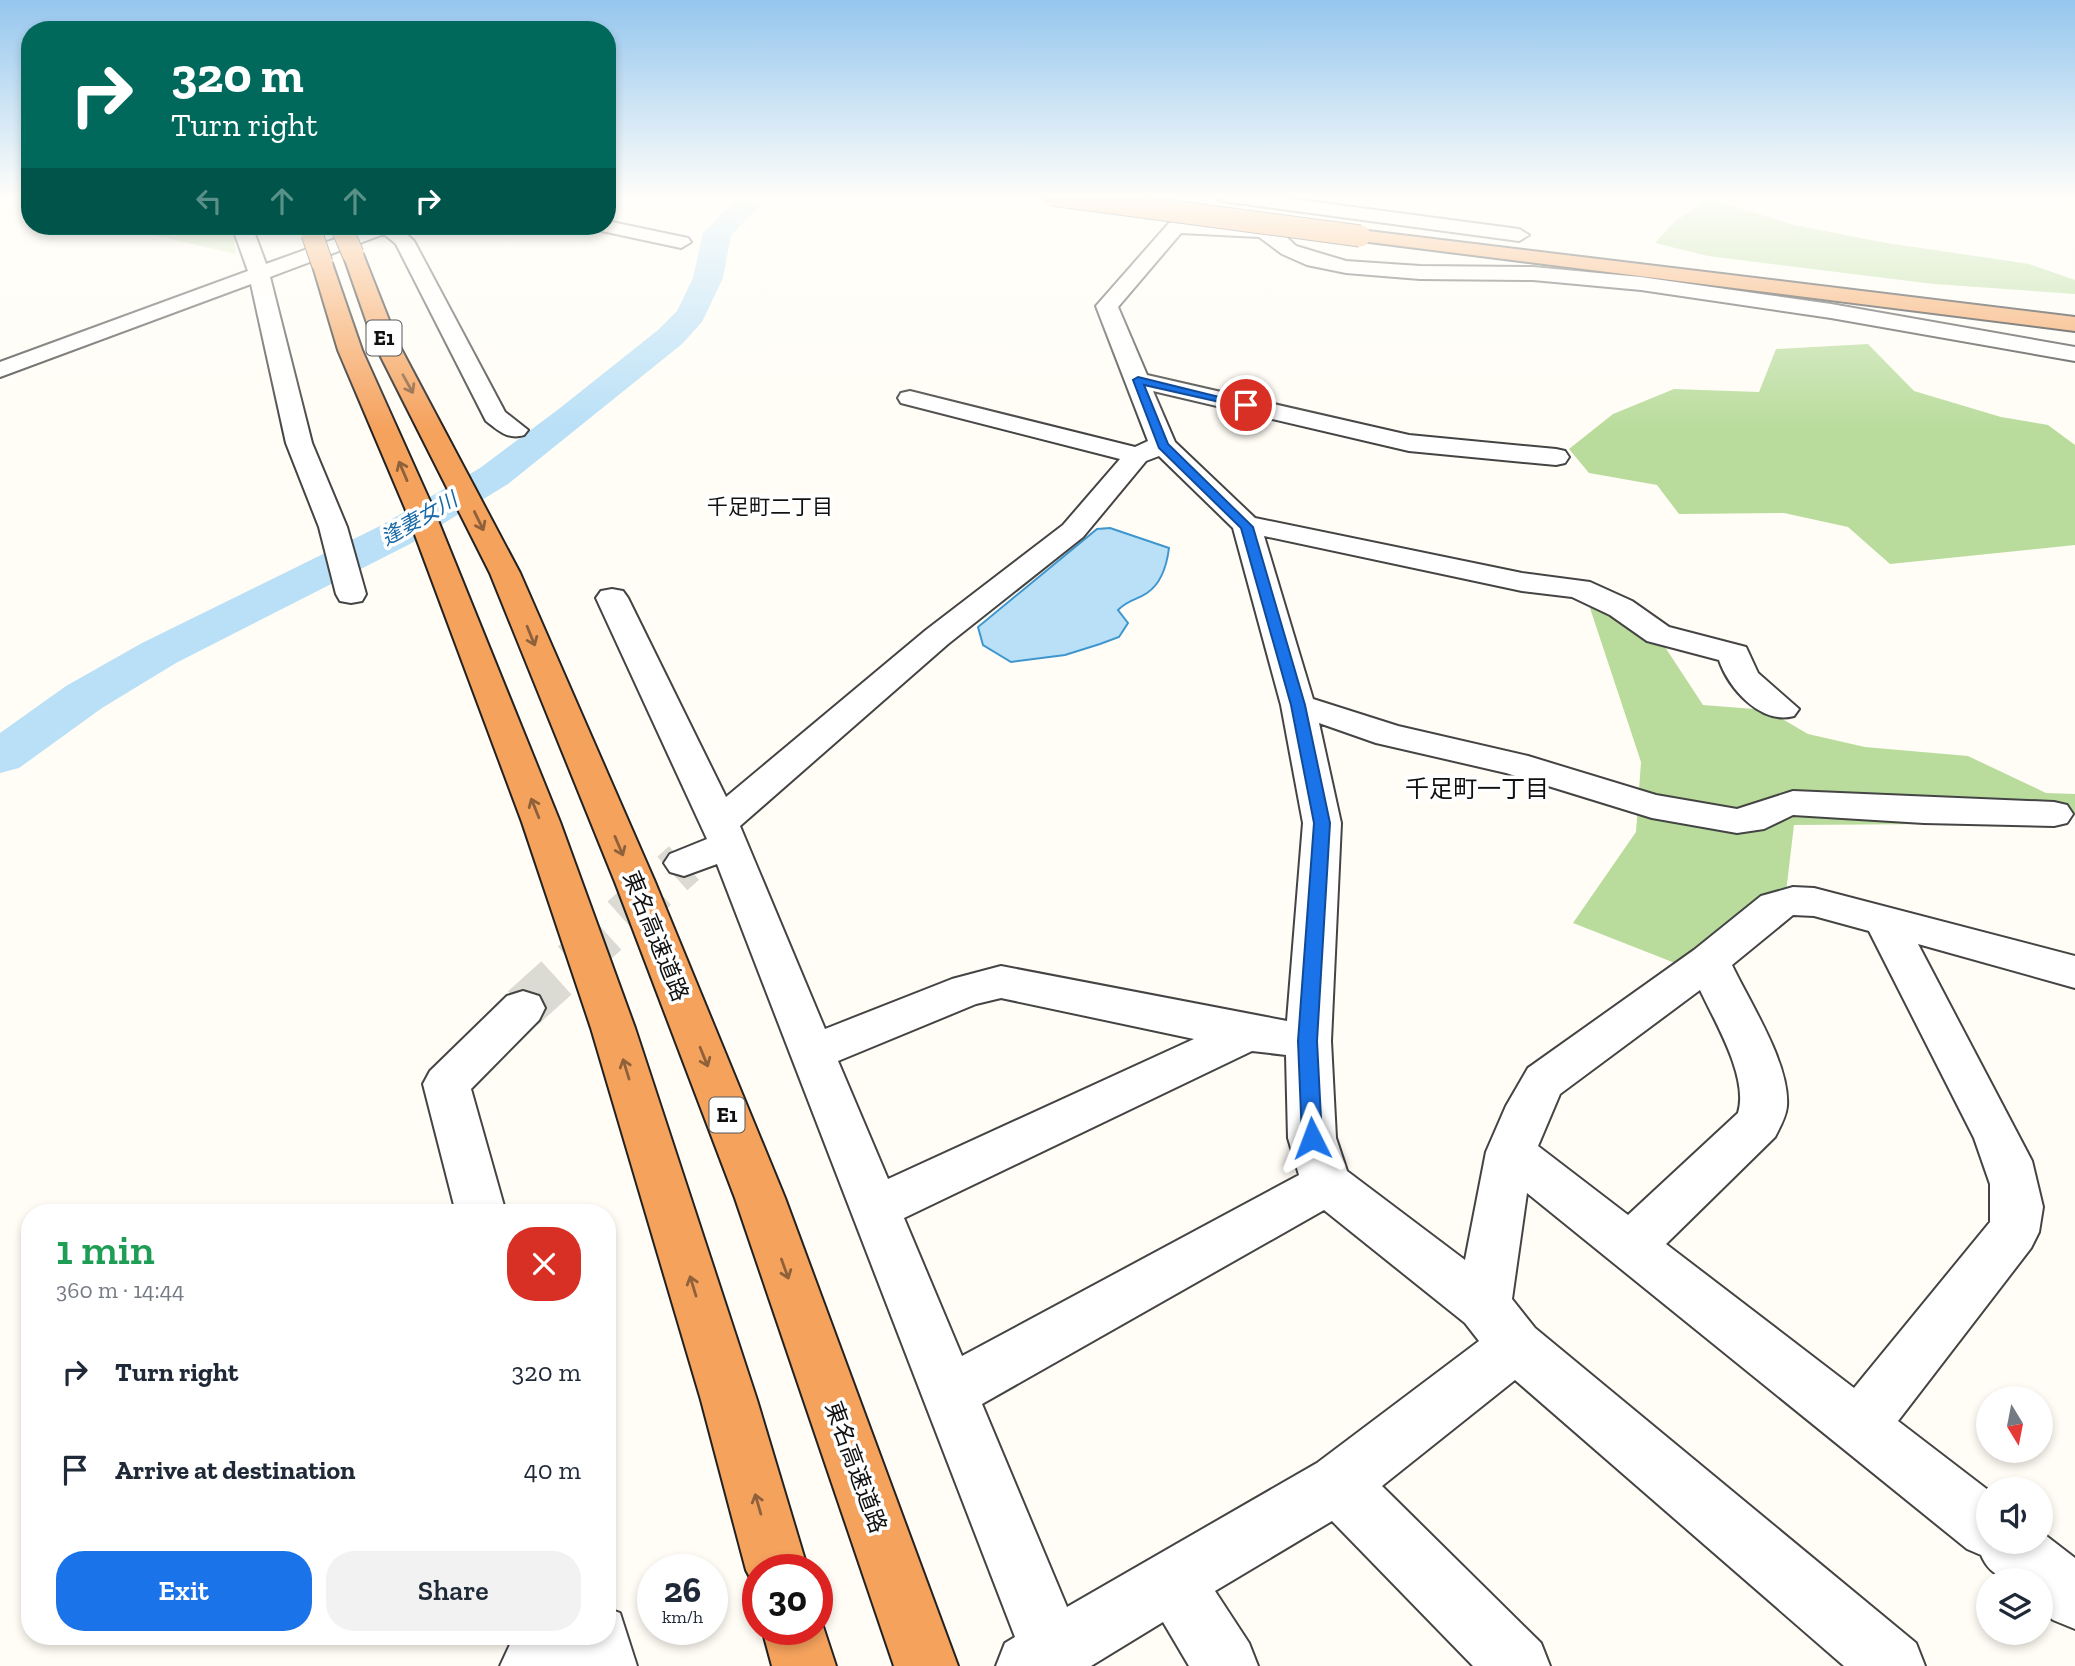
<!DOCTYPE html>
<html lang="en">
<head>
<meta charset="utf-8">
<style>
	body { margin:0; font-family:"Zilla Slab","Noto Sans JP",serif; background:#f2f2f3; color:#1f2937; height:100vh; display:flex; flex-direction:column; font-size:26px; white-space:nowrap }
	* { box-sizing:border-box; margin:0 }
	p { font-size:23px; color:#747a83 }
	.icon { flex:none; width:38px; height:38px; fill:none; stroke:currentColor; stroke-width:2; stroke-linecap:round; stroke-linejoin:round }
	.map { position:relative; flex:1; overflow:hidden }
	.side { position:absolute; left:21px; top:1204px; width:595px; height:441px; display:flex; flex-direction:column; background:#fff; border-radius:28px; box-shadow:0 4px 10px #0003 }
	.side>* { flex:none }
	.top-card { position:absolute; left:21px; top:21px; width:595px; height:214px; border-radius:28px; box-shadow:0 4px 10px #0003; background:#00695c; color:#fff; overflow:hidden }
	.needle { width:46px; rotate:170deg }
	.controls { position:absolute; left:1976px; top:1386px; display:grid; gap:14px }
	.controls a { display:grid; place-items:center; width:77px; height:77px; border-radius:50%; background:#fff; box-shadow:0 4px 10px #0003; font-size:35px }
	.speed { position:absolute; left:637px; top:1554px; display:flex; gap:14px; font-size:35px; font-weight:700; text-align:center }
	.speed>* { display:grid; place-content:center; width:91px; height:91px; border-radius:50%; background:#fff; box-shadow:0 4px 10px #0003; line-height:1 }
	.speed small { font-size:18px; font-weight:400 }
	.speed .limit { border:10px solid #d22; background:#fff; color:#111 }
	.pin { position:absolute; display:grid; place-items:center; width:60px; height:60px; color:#fff; margin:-30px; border:4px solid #fff; border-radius:50%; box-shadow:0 2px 7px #0007 }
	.me { position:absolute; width:77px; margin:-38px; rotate:357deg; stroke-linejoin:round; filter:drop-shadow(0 0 5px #0008) }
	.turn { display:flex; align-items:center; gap:24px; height:147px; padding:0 35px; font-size:32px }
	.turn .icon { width:91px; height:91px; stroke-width:2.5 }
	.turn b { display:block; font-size:49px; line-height:60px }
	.lanes { display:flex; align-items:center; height:66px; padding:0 35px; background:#0003; justify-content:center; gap:35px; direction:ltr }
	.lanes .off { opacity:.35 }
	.round { display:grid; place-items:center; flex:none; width:74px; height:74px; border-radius:28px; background:#f2f2f3 }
	.overview { display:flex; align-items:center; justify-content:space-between; height:119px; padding:0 35px }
	h1 { font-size:42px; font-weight:600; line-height:52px; color:#1e9e55 }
	.cta { display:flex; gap:14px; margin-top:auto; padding:14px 35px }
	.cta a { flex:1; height:80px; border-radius:28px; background:#1a73e8; color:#fff; font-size:28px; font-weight:600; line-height:80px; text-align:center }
	.cta a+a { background:#f2f2f3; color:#1f2937 }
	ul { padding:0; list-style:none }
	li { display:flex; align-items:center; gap:21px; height:98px; padding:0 35px }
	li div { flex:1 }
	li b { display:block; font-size:26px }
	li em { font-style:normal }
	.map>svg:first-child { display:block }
	.green { fill:#d5ebbd }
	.forest { fill:#b9dc9c }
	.water { fill:#b9e0f7; stroke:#3f96cf; stroke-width:2 }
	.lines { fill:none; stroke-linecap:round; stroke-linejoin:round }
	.river { fill:#b9e0f7; fill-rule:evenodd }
	.minor-tunnel { stroke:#dbdad3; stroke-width:45; stroke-dasharray:45 22; stroke-linecap:butt }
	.minor-casing { stroke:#444; stroke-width:4 }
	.highway-casing { stroke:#222; stroke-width:4 }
	.minor { fill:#fff; fill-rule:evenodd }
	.highway { fill:#f5a25d; fill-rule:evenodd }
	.highway-bridge-casing { stroke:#222; stroke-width:23; stroke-linecap:butt }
	.highway-bridge { stroke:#f5a25d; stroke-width:21 }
	.oneway { stroke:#8e613b }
	.route { fill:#1a73e8; stroke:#114b97; stroke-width:2 }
	.labels { text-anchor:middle; stroke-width:7; stroke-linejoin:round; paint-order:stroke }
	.shield { fill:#fff; stroke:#585858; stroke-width:2 }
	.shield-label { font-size:21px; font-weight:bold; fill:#111 }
	.far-neighbourhood-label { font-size:21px; fill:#111; stroke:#fff }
	.far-water-label { font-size:21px; font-style:italic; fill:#1768a6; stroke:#fff }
	.street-label { font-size:23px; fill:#111; stroke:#fff }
	.neighbourhood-label { font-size:24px; fill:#111; stroke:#fff }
</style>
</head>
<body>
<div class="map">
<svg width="2075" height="1666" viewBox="0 0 2075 1666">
	<rect width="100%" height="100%" fill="#fffdf5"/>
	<!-- green -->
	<path class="green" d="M 113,226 L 233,226 L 236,255 L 236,254 Z"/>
	<!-- forest -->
	<path class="forest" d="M 1709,199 L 1794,225 L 1887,243 L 2029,264 L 2075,280 L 2075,294 L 1934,284 L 1708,256 L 1655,243 L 1673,223 Z
		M 1868,344 L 1914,391 L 2001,417 L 2048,425 L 2075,445 L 2075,545 L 1890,564 L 1848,527 L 1784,513 L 1679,514 L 1657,485 L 1589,473 L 1569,449 L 1613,414 L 1674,389 L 1759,392 L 1776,349 Z
		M 1587,599 L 1663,644 L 1703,705 L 1767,710 L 1808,734 L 1865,747 L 1968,756 L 2046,793 L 2075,794 L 2075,814 L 1948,806 L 1938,824 L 1794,825 L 1786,892 L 1680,965 L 1573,923 L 1636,832 L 1641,762 Z"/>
	<!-- water -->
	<path class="water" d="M 1110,528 L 1169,548 C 1167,564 1162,583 1147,593 C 1137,600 1129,599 1118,610 L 1128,623 L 1119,637 L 1100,644 L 1065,655 L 1011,662 L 983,645 L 978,627 L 1097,529 Z"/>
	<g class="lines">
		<!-- river -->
		<path class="river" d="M 742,195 L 770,195 L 731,235 L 723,278 L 702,322 L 682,344 L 508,484 L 410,544 L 176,663 L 102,708 L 19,768 L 0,773 L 0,733 L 66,686 L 142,643 L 380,526 L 480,468 L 560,408 L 658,330 L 677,311 L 693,278 L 703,233 Z"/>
		<!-- minor-tunnel -->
		<path class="minor-tunnel" d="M 523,1008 L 684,863"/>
		<!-- minor casing -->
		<g class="minor-casing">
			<path id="minor" d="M 1213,195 L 1263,195 L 1519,229 L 1529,235 L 1519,241 L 1222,201 Z
				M 607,221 L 688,238 L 691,242 L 681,248 L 597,230 L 594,226 L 607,226 Z
				M 1176,221 L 1262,225 L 1280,231 L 1296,246 L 1346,261 L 1420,266 L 1533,267 L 1641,277 L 1831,304 L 2075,347 L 2075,361 L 1831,318 L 1641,290 L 1533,280 L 1420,279 L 1346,273 L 1307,265 L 1282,254 L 1259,237 L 1181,233 L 1118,307 L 1147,375 L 1409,435 L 1556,449 L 1565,451 L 1569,457 L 1565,463 L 1556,465 L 1409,451 L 1153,391 L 1175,442 L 1255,518 L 1522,573 L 1590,582 L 1632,601 L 1669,627 L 1746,647 L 1758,673 L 1799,709 L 1794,716 C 1761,725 1729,689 1719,660 L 1647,641 L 1610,615 L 1572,597 L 1522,591 L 1264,536 L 1313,699 L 1398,726 L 1528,756 L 1656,795 L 1737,809 L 1793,791 L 2054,802 L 2067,805 L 2073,814 L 2067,823 L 2054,826 L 1924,823 L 1793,815 L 1764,829 L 1737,833 L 1652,818 L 1506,773 L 1376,743 L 1319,723 L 1341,823 L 1331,1041 L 1336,1138 L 1347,1171 L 1465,1260 L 1486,1152 L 1506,1106 L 1528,1068 L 1694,950 L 1761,896 L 1793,887 L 1814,888 L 2075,956 L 2075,988 L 1918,944 L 2032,1161 L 2043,1207 L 2039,1232 L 2031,1248 L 1898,1421 L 1988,1490 L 1988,1542 L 2040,1542 L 2040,1531 L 2075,1558 L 2075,1629 L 2053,1620 L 2040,1610 L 2040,1580 C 2015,1580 1993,1583 1981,1555 L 1967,1549 L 1527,1193 L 1512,1299 L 1535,1328 L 1916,1643 L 1925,1666 L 1844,1666 L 1515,1380 L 1382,1486 L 1541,1643 L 1550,1666 L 1473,1666 L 1332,1521 L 1215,1591 L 1249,1643 L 1258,1666 L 1189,1666 L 1163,1622 L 1091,1666 L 996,1666 L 1005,1643 L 1015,1637 L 717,864 L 684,876 L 670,872 L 664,863 L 670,854 L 707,839 L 596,598 L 601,591 L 612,589 L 623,591 L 628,598 L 726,797 L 926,630 L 1063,525 L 1120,459 L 901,403 L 898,398 L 901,393 L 910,391 L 1135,447 L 1148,441 L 1096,306 L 1169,223 ZM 1159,456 L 1233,528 L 1281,705 L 1303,823 L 1287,1021 L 1001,966 L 952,979 L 825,1029 L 740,826 L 948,644 L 1083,537 L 1146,461 ZM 1793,915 L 1814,916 L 1869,931 L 1974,1138 L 1990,1184 L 1990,1222 L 1854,1388 L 1666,1244 L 1775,1137 C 1780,1127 1786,1117 1787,1106 C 1790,1064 1750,1003 1732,965 ZM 1700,990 C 1715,1022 1749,1078 1738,1113 L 1628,1215 L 1538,1146 L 1560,1094 ZM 1001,998 L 1194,1039 L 888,1179 L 838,1061 L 976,1004 ZM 1252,1051 L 1286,1055 L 1288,1138 L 1299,1175 L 962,1356 L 904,1218 ZM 1324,1210 L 1465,1323 L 1479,1341 L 1317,1463 L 1067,1607 L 982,1404 Z
				M 232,226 L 252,226 L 266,264 L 371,226 L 398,226 L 414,241 L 505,412 L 528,430 L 524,435 C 508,440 499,431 486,421 L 396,244 L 384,234 L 270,277 L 312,443 L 347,527 L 366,594 L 362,601 L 351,603 L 340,601 L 336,594 L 319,527 L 286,443 L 251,284 L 0,377 L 0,362 L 248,271 Z
				M 523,991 L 539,996 L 545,1008 L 539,1020 L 471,1089 L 506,1213 L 456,1213 L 423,1084 L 430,1071 L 507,996 Z
				M 607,1608 L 620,1613 L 637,1666 L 500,1666 L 514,1636 L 607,1636 Z"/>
		</g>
		<!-- highway casing -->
		<g class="highway-casing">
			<path id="highway" d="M 1360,230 L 2075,317 L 2075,331 L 1353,240 L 1350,236 Z
				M 353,248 L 363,254 L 398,343 L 520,573 L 655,882 L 785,1198 L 958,1666 L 894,1666 L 735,1198 L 615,882 L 490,573 L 374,343 L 343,254 Z
				M 322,257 L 332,263 L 362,350 L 433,508 L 560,822 L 635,1028 L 757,1400 L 808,1570 L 758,1570 L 758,1593 L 746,1570 L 701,1400 L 591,1028 L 522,822 L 405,508 L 338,350 L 312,263 Z
				M 817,1608 L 836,1666 L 772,1666 L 762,1629 L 817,1629 Z"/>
		</g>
		<!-- minor -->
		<use href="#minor" class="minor"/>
		<!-- highway -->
		<use href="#highway" class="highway"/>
		<!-- highway-bridge casing -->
		<g class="highway-bridge-casing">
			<path id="highway-bridge" d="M 1052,195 L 1360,236
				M 341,226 L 353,254
				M 312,234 L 322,263"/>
		</g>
		<!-- highway-bridge -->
		<use href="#highway-bridge" class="highway-bridge"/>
	</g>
	<!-- one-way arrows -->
	<defs><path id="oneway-shaft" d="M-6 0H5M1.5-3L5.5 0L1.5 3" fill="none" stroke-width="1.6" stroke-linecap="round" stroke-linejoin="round" transform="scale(1.75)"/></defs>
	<g class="oneway">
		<use href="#oneway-shaft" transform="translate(408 384) rotate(61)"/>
		<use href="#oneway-shaft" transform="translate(403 471) rotate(-113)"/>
		<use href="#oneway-shaft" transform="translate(479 521) rotate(64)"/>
		<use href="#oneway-shaft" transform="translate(531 636) rotate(68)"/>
		<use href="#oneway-shaft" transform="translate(535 808) rotate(-112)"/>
		<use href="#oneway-shaft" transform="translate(619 846) rotate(67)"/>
		<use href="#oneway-shaft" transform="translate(704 1057) rotate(68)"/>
		<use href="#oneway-shaft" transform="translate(626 1069) rotate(-107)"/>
		<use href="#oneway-shaft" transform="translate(785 1269) rotate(70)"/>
		<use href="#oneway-shaft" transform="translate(693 1286) rotate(-107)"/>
		<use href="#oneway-shaft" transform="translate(758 1504) rotate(-106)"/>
	</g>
	<!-- sky -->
	<linearGradient id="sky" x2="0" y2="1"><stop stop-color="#95c6ee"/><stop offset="0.46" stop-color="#fffefa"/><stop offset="1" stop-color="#fffefa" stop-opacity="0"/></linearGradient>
	<rect width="2075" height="428" fill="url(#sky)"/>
	<!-- route -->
	<path class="route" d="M 1138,377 L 1252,405 L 1246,408 L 1144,385 L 1168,444 L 1253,527 L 1305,705 L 1330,823 L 1317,1041 L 1322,1138 L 1319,1144 L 1305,1144 L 1302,1138 L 1298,1041 L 1314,823 L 1291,705 L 1241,528 L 1159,448 L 1133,380 Z"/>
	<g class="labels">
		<!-- shield labels -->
		<g class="shield">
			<rect x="366.5" y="320.5" width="35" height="35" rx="5"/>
			<rect x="709.5" y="1097.5" width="35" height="35" rx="5"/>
		</g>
		<g class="shield-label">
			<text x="384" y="345">E1</text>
			<text x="727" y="1122">E1</text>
		</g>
		<!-- far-neighbourhood labels -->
		<g class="far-neighbourhood-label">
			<text x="770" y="514">千足町二丁目</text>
		</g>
		<!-- far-water labels -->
		<g class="far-water-label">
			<text transform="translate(419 519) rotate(-30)" y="7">逢妻女川</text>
		</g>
		<!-- street labels -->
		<g class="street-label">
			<text transform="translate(656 936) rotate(68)" y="8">東名高速道路</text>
			<text transform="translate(856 1467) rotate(70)" y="8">東名高速道路</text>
		</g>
		<!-- neighbourhood labels -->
		<g class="neighbourhood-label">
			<text x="1477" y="797">千足町一丁目</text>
		</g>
	</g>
</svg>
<div class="controls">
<a><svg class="needle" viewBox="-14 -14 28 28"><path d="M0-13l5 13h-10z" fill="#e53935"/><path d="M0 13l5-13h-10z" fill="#747a83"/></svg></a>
<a><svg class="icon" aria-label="sound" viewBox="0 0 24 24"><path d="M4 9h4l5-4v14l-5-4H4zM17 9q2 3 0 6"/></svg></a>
<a><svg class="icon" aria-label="layers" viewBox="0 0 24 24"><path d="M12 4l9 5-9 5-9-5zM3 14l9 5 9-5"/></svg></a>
</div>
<div class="speed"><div>26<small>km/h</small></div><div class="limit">30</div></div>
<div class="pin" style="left:1246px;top:405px;background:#d93025"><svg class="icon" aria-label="arrive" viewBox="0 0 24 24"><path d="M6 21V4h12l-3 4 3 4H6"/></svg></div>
<svg class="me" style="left:1312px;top:1138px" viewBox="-20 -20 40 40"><path d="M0-17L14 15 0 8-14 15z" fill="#1a73e8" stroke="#fff" stroke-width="4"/></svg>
<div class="top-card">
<div class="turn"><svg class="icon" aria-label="right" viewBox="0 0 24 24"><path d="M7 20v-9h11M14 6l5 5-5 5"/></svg><div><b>320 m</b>Turn right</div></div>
<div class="lanes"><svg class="icon off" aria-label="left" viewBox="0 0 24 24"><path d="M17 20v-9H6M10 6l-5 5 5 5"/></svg><svg class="icon off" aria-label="ahead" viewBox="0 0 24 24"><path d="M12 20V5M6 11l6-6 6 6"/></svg><svg class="icon off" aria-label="ahead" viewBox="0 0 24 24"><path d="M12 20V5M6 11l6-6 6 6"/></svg><svg class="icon" aria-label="right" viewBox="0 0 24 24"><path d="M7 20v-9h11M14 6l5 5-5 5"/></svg></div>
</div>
<section class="side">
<div class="overview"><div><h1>1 min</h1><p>360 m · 14:44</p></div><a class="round" style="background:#d93025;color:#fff"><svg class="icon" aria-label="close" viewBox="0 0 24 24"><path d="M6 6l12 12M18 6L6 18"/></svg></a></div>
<ul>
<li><svg class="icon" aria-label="right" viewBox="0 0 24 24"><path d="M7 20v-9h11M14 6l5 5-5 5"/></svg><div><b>Turn right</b></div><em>320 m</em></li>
<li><svg class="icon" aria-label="arrive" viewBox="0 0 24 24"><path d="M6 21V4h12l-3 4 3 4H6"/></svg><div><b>Arrive at destination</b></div><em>40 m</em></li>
</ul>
<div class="cta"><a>Exit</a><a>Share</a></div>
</section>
</div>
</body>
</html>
